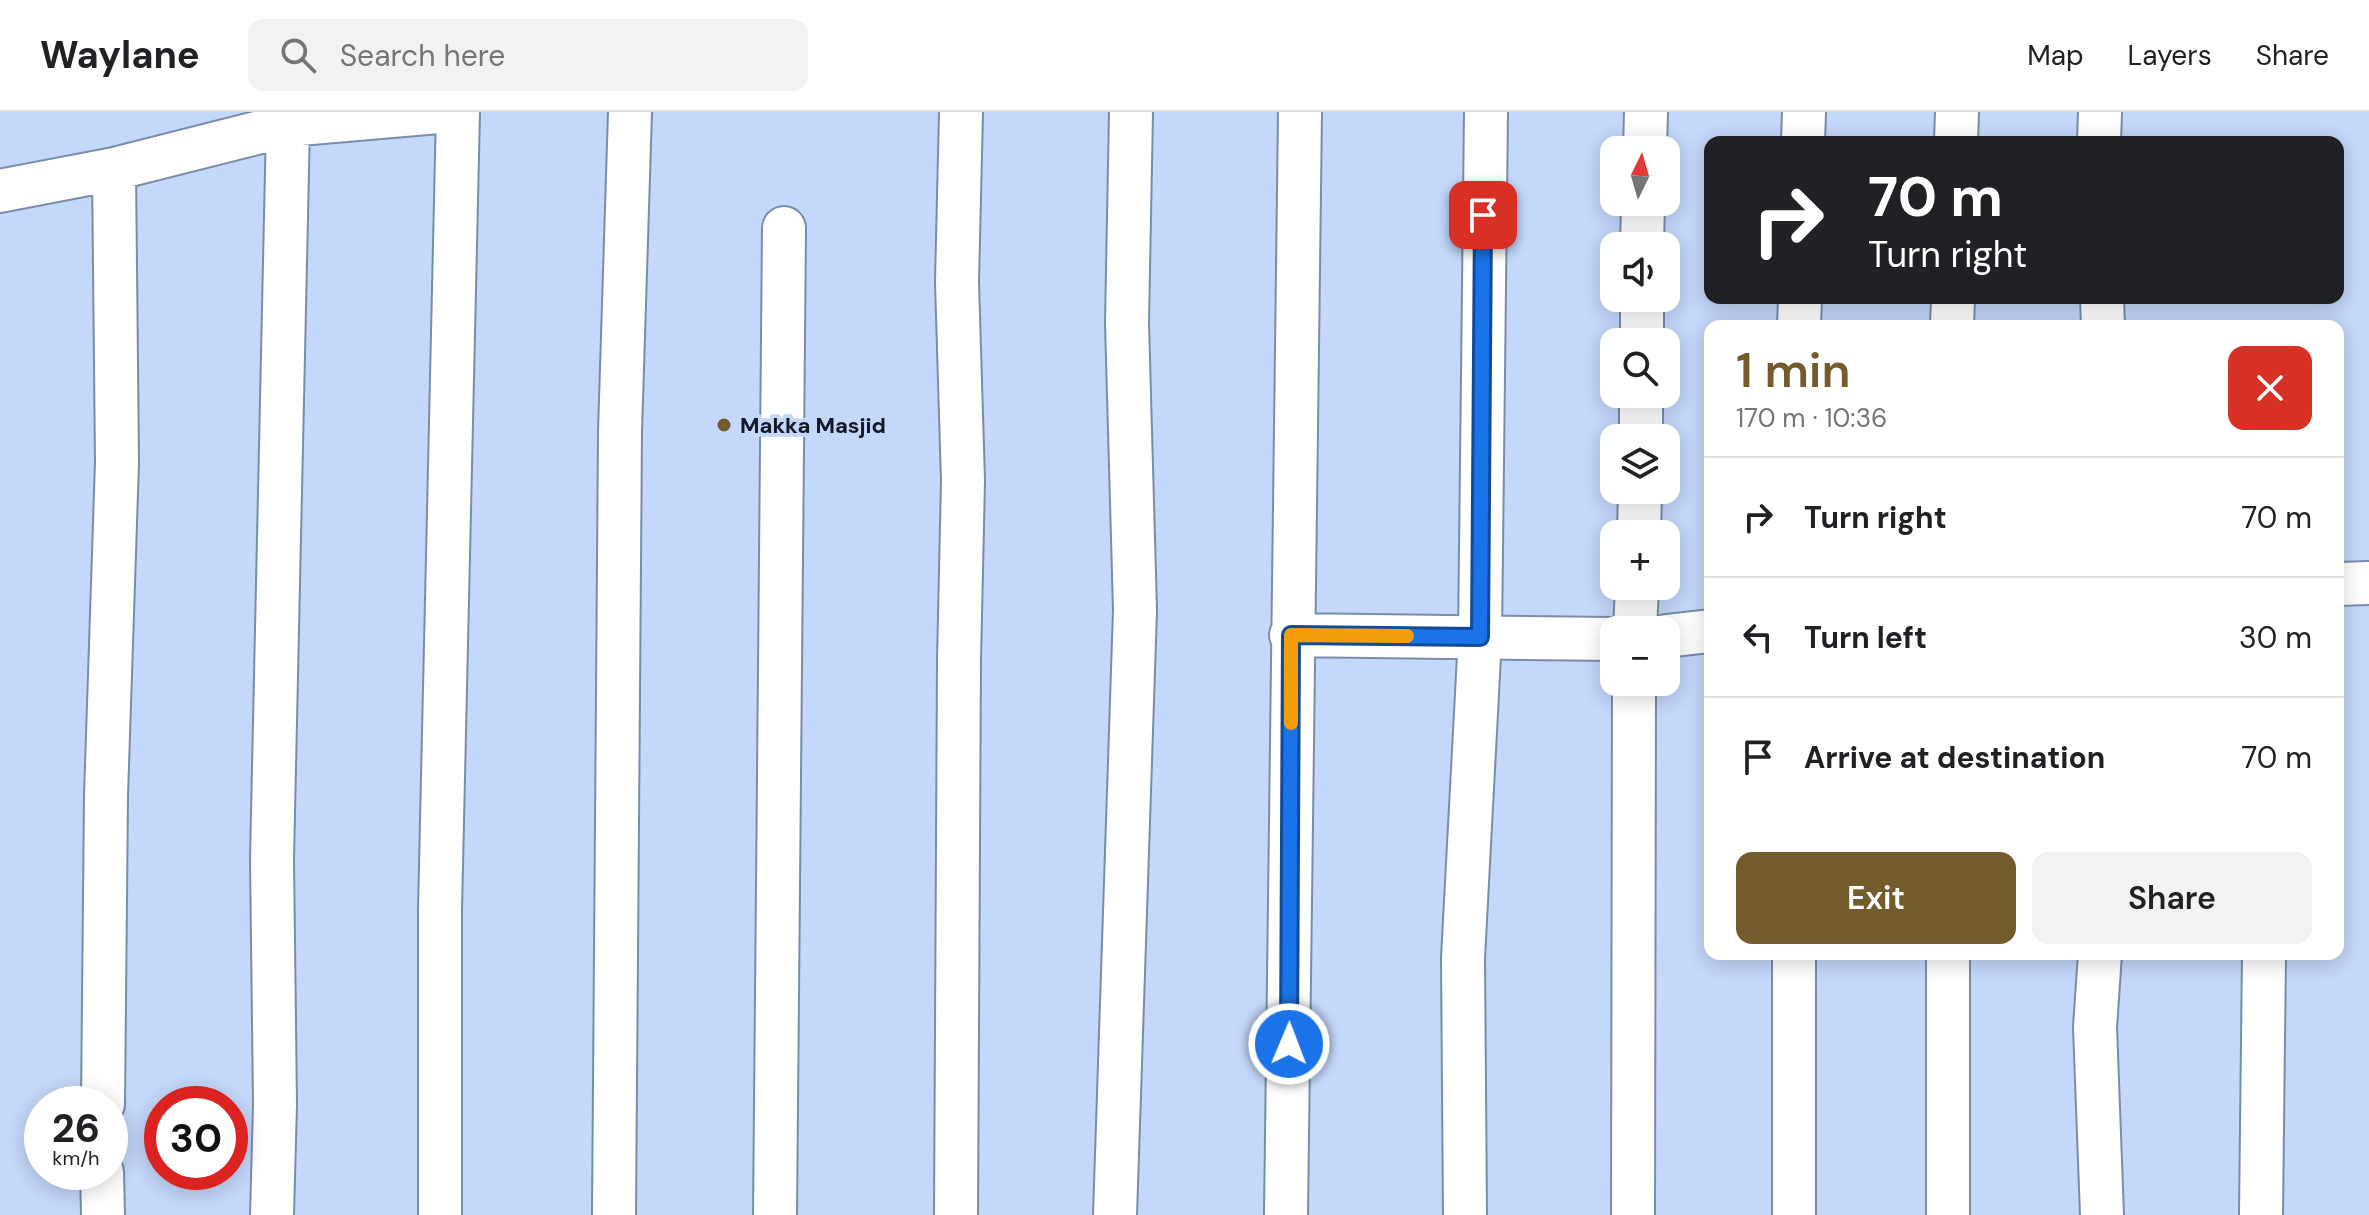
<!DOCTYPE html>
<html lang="en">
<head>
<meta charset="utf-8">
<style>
	body { margin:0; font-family:"DM Sans",sans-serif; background:#f2f2f2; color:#202124; height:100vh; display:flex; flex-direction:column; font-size:30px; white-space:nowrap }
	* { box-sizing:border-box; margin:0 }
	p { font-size:26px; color:#757577 }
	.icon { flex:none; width:44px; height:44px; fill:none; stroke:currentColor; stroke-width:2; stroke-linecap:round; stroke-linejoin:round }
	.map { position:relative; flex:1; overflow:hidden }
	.drawer { position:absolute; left:1704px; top:208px; width:640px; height:640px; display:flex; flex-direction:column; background:#fff; border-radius:16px; box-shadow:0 4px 20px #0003 }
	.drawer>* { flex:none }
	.hud { position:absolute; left:1704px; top:24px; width:640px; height:168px; border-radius:16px; box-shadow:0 4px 20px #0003; background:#202124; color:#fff; overflow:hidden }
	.needle { width:52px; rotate:5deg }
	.tools { position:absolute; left:1600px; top:24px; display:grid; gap:16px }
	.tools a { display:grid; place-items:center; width:80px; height:80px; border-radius:16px; background:#fff; box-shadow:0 4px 20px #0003; font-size:40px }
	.speed { position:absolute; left:24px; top:974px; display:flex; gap:16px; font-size:40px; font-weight:700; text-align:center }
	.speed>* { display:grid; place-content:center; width:104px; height:104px; border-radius:50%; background:#fff; box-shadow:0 4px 20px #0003; line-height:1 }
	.speed small { font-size:20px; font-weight:400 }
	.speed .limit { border:12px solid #d22; background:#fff; color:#111 }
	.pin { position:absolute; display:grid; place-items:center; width:68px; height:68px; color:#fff; margin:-34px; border-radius:16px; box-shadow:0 4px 12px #0006 }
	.me { position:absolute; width:88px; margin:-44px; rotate:1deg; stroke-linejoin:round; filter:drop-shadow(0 0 6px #0008) }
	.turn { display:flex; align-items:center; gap:28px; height:168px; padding:0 32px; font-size:36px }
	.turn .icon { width:104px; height:104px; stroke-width:2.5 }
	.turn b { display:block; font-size:56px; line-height:68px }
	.round { display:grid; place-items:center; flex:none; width:84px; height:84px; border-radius:16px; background:#f2f2f2 }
	.headline { display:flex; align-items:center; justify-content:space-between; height:136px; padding:0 32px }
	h1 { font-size:48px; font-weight:600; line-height:60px; color:#745b2c }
	.button { display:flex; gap:16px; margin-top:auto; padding:16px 32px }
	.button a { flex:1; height:92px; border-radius:16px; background:#745b2c; color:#fff; font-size:32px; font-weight:600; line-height:92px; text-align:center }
	.button a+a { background:#f2f2f2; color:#202124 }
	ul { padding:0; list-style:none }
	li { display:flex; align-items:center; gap:24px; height:120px; padding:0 32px; border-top:2px solid #e0e0e0 }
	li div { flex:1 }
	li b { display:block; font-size:30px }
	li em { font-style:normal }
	header { display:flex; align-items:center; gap:48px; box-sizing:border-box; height:112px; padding:0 40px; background:#fff; border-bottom:2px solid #e0e0e0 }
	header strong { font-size:38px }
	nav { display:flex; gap:44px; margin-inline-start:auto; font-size:28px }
	.search { width:560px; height:72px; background:#f2f2f2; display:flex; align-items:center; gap:20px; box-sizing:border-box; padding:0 28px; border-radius:16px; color:#757577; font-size:30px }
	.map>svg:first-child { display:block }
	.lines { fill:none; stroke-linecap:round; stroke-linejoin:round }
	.minor-casing { stroke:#7a8cac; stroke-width:46 }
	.minor { stroke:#fff; stroke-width:42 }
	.route-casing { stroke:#114b97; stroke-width:20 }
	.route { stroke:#1a73e8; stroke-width:14 }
	.slow { stroke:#f59e0b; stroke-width:14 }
	.poi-dot { fill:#745b2c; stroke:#c4d8fb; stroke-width:3 }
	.labels { text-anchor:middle; stroke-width:8; stroke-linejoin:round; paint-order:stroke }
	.poi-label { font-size:22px; font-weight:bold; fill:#111824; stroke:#c4d8fb; text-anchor:start }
</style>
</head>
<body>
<header>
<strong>Waylane</strong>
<div class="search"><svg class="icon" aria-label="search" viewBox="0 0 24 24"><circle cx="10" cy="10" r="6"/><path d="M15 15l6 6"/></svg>Search here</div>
<nav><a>Map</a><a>Layers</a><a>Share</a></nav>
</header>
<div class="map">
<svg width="2369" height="1103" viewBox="0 0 2369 1103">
	<rect width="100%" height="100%" fill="#c4d8fb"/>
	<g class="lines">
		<!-- minor casing -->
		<g class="minor-casing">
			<path id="minor" d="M 1803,30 L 1804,0
				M 1956,30 L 1957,0
				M 2099,30 L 2100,0
				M 1645,38 L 1646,0
				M 0,79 L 114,57 L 288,13 L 438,0
				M 1642,134 L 1643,90
				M 2102,186 L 2103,214
				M 1799,214 L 1800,186
				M 1952,214 L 1953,186
				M 1642,230 L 1642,186
				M 1641,326 L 1641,282
				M 1639,422 L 1640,378
				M 2338,472 L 2369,471
				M 1635,518 L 1637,474
				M 1291,523 L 1614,527
				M 1666,524 L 1710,519
				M 1794,842 L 1794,1103
				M 2100,842 L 2095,915 L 2102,1103
				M 103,992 L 106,684 L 117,350 L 114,57
				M 102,1060 L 103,1103
				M 272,1103 L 275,992 L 272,747 L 288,13 L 285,0
				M 440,1103 L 440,798 L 458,0
				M 614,1103 L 620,320 L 630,0
				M 775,1103 L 784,116
				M 956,1103 L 959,548 L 963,369 L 957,170 L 961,0
				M 1115,1103 L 1135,498 L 1127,211 L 1131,0
				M 1286,1103 L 1300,0
				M 1465,1103 L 1463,846 L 1480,525 L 1486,0
				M 1633,1103 L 1634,570
				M 1948,1103 L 1948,842
				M 2261,1103 L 2264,842"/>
		</g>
		<!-- minor -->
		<use href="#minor" class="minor"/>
	</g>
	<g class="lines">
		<!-- route casing -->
		<g class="route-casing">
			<path id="route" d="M 1289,932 L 1291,523 L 1480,525 L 1483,103"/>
		</g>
		<!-- route -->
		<use href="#route" class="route"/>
		<!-- slow -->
		<path class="slow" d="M 1291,611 L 1291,523 L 1407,524"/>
	</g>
	<!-- markers -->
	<circle class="poi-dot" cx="724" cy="313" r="8"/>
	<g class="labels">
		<!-- poi labels -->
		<g class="poi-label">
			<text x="740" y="321">Makka Masjid</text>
		</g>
	</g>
</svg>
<div class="tools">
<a><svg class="needle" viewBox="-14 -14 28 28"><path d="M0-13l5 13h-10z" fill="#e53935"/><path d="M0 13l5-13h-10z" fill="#757577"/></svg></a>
<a><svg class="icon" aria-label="sound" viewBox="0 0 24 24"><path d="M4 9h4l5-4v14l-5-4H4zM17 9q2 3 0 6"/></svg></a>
<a><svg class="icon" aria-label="search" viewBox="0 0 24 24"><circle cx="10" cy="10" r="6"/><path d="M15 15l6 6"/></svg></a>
<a><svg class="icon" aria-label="layers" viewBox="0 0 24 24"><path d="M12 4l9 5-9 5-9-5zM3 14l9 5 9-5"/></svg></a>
<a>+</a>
<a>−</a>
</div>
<div class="speed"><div>26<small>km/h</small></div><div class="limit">30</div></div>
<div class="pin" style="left:1483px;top:103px;background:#d93025"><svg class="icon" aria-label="arrive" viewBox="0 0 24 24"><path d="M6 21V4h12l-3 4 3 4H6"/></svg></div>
<svg class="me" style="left:1289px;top:932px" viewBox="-20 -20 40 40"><circle r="17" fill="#1a73e8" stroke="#fff" stroke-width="3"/><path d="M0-11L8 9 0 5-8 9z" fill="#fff"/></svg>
<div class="hud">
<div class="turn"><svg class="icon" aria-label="right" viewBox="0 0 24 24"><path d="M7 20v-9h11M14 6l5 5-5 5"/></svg><div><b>70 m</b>Turn right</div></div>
</div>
<section class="drawer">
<div class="headline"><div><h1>1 min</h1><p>170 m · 10:36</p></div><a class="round" style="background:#d93025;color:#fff"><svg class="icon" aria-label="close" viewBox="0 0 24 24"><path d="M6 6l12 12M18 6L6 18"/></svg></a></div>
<ul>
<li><svg class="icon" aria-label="right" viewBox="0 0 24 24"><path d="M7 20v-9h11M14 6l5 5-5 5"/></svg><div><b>Turn right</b></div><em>70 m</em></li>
<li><svg class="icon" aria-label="left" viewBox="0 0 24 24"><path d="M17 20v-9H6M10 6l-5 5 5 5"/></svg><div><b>Turn left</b></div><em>30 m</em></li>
<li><svg class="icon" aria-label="arrive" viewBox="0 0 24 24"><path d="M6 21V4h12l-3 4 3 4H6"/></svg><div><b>Arrive at destination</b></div><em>70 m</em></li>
</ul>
<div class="button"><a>Exit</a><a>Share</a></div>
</section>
</div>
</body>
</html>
